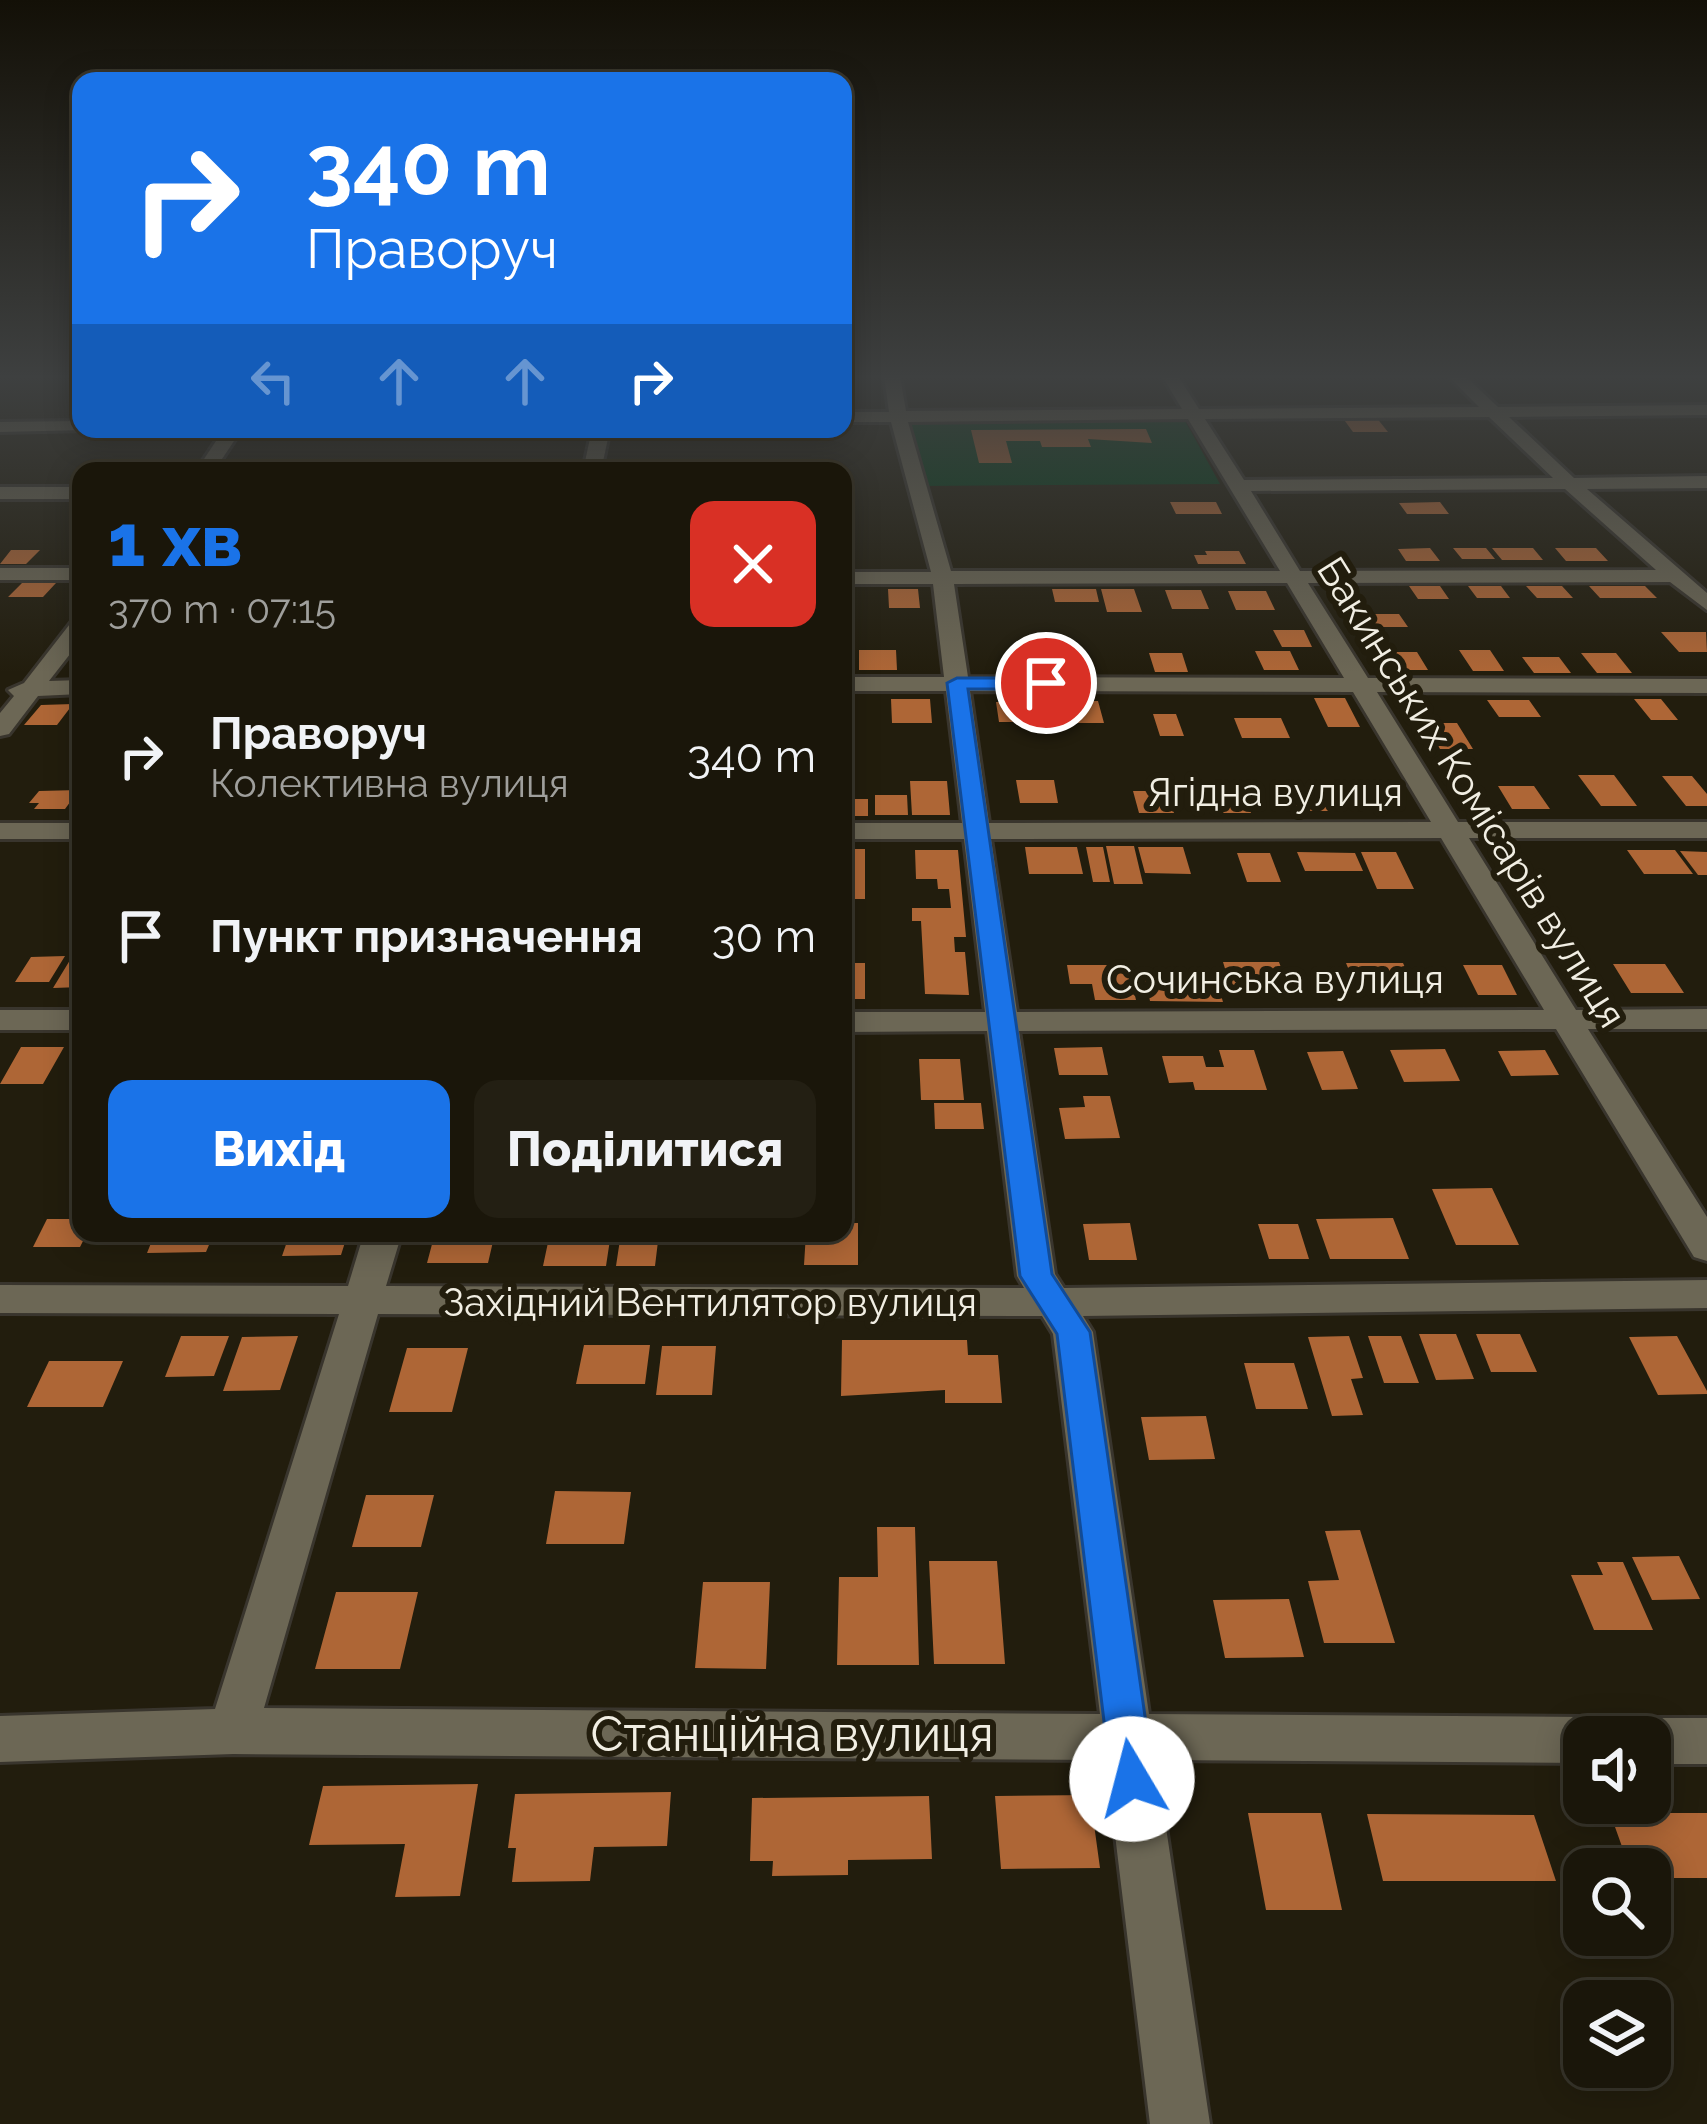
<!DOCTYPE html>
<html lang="uk">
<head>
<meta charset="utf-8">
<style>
	body { margin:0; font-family:Raleway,sans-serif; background:#231f13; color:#f1f3f6; height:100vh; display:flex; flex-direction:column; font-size:45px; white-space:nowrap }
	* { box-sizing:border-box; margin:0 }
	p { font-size:39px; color:#9f9f9c }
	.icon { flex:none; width:66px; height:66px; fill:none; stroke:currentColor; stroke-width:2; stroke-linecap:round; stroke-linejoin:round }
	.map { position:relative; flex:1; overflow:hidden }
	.panel { position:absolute; left:72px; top:462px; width:780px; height:780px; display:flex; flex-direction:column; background:#1a160a; border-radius:24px; box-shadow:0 6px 30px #0003,0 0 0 3px #38352b }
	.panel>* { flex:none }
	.top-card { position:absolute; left:72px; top:72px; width:780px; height:366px; border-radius:24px; box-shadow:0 6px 30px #0003,0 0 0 3px #38352b; background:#1a73e8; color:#fff; overflow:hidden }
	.controls { position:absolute; left:1563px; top:1716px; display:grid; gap:24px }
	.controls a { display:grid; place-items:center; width:108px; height:108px; border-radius:24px; background:#1a160a; box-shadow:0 6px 30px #0003,0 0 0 3px #38352b; font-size:60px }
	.pin { position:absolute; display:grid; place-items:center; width:102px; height:102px; color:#fff; margin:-51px; border:6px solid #fff; border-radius:50%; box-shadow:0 3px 12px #0007 }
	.me { position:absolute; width:132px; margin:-66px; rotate:352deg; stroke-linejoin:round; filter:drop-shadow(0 0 9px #0008) }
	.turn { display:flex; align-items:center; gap:42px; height:252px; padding:0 36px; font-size:54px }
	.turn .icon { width:156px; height:156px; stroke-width:2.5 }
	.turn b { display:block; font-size:84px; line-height:102px }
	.lanes { display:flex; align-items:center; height:114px; padding:0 36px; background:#0003; justify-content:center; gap:60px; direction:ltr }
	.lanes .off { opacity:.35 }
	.round { display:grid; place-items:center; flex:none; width:126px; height:126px; border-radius:24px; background:#231f13 }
	.summary { display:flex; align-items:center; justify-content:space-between; height:204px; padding:0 36px }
	h1 { font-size:72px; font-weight:800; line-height:90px; color:#1a73e8 }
	.cta { display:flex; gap:24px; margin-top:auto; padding:24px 36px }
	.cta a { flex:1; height:138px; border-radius:24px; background:#1a73e8; color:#fff; font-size:48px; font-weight:800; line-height:138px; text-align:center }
	.cta a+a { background:#231f13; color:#f1f3f6 }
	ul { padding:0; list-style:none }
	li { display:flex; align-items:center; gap:36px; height:180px; padding:0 36px }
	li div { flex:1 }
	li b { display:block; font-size:45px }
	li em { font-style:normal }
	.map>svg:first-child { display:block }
	.green { fill:#033f1a }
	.building { fill:#ae6636 }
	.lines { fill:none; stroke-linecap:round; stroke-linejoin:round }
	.minor-casing { stroke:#39352d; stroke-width:6 }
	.minor { fill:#6c6755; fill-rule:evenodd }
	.route { fill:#1a73e8; stroke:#114b97; stroke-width:3 }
	.labels { text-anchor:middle; stroke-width:12; stroke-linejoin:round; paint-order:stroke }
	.street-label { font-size:39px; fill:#f1eee3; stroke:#221d0d }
	.near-street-label { font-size:48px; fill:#f1eee3; stroke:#221d0d }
</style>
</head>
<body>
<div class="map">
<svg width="1707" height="2124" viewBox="0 0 1707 2124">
	<rect width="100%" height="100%" fill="#221d0d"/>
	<!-- green -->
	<path class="green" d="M 1184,419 L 1220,484 L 920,486 L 910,421 Z"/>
	<!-- building -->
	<path class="building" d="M 1342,417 L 1376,417 L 1388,432 L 1353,432 Z
		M 1146,429 L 1152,443 L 1088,439 L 1091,447 L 1042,447 L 1040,441 L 1006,441 L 1012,463 L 979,463 L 971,430 Z
		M 359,430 L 353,440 L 310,440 L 316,431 Z
		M 1170,502 L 1216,502 L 1222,514 L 1176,514 Z
		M 1440,502 L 1449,514 L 1407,514 L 1399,503 Z
		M 1430,548 L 1440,561 L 1406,561 L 1398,549 Z
		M 1453,548 L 1486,548 L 1495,559 L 1462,559 Z
		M 1492,548 L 1533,548 L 1543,560 L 1502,560 Z
		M 1555,548 L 1596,548 L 1608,561 L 1566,561 Z
		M 11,550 L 40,550 L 26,564 L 0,564 Z
		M 1205,551 L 1239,551 L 1246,564 L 1198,564 L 1194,555 L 1207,555 Z
		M 22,583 L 56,583 L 43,597 L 8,597 Z
		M 1409,586 L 1440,586 L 1449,599 L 1418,599 Z
		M 1468,586 L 1501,586 L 1510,598 L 1477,598 Z
		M 1526,586 L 1562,586 L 1573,598 L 1537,598 Z
		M 1589,586 L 1645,586 L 1657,598 L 1600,598 Z
		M 888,589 L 918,589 L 920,608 L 889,608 Z
		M 1052,589 L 1096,589 L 1099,602 L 1055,602 Z
		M 1101,589 L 1134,589 L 1142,612 L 1107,612 Z
		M 1165,590 L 1201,590 L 1209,609 L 1172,609 Z
		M 1228,591 L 1266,591 L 1275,610 L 1236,610 Z
		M 1356,614 L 1399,614 L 1408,627 L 1363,627 Z
		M 1273,630 L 1304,630 L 1312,647 L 1282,647 Z
		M 1661,632 L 1706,632 L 1707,652 L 1679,652 Z
		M 859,650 L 896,650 L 897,670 L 859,670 Z
		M 1459,650 L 1490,650 L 1504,671 L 1473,671 Z
		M 1010,651 L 1056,651 L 1060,668 L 1022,668 L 1021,662 L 1012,662 Z
		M 1255,651 L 1290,651 L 1299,670 L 1264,670 Z
		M 1386,652 L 1417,652 L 1428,670 L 1397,670 Z
		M 1149,653 L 1182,653 L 1188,672 L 1155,672 Z
		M 1581,653 L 1616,653 L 1632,673 L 1597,673 Z
		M 1522,657 L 1559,657 L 1571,673 L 1534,673 Z
		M 1314,698 L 1345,698 L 1360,727 L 1328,727 Z
		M 891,699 L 930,699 L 932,723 L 892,723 Z
		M 1634,699 L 1661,699 L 1678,720 L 1651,720 Z
		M 1487,700 L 1529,700 L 1541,717 L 1499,717 Z
		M 1040,701 L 1044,722 L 999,722 L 996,702 Z
		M 1069,701 L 1098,701 L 1104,723 L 1073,723 Z
		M 73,704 L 57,725 L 24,725 L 41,705 Z
		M 1153,714 L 1176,714 L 1184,736 L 1160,736 Z
		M 1234,718 L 1281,718 L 1290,738 L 1242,738 Z
		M 1425,723 L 1457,723 L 1473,749 L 1440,749 Z
		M 1578,775 L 1614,775 L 1637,806 L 1601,806 Z
		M 1662,776 L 1692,776 L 1707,794 L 1707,806 L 1686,806 Z
		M 1016,780 L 1054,780 L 1058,803 L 1020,803 Z
		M 910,781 L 947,781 L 950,815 L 912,815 Z
		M 1498,786 L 1534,786 L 1550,809 L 1512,809 Z
		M 1284,787 L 1322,787 L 1333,811 L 1294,811 Z
		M 1203,788 L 1241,788 L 1251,813 L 1211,813 Z
		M 79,790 L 65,809 L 34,809 L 39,803 L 29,803 L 39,791 Z
		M 1133,791 L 1168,791 L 1174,813 L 1139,813 Z
		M 875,795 L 907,795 L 908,815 L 875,815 Z
		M 843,799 L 868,799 L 868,816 L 843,816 Z
		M 1106,846 L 1134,846 L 1143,884 L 1114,884 Z
		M 1025,847 L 1077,847 L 1083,874 L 1029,874 Z
		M 1086,847 L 1103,847 L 1110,882 L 1093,882 Z
		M 1138,847 L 1183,847 L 1191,874 L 1145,873 Z
		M 843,849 L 865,849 L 865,899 L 844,899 Z
		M 915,850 L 958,850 L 966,937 L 954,937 L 955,952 L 965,952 L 969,995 L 925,994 L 921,921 L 912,921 L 912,908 L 951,908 L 949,889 L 938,889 L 937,879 L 916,879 Z
		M 1627,850 L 1675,850 L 1693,874 L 1644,874 Z
		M 1680,851 L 1707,852 L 1707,875 L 1698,875 Z
		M 1297,852 L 1355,853 L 1363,871 L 1305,871 Z
		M 1361,852 L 1396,852 L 1414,889 L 1377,889 Z
		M 1237,853 L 1270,853 L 1281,882 L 1247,882 Z
		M 81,942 L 81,987 L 53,988 Z
		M 65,956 L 49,982 L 15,982 L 31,957 Z
		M 1223,962 L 1279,962 L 1291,995 L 1233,995 Z
		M 843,963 L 865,963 L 865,999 L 843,999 Z
		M 1346,963 L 1403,963 L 1414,987 L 1356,987 Z
		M 1613,964 L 1665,964 L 1684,993 L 1631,993 Z
		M 1067,965 L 1128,965 L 1136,1000 L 1095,1000 L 1092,984 L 1070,984 Z
		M 1463,965 L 1502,965 L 1517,995 L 1478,995 Z
		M 1145,978 L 1216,978 L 1223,1002 L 1150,1001 Z
		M 21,1047 L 64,1047 L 43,1084 L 0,1084 Z
		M 1102,1047 L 1108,1075 L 1059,1075 L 1054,1048 Z
		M 1445,1049 L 1460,1081 L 1404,1082 L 1390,1050 Z
		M 1219,1050 L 1254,1050 L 1267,1090 L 1195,1090 L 1193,1082 L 1169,1083 L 1162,1056 L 1203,1056 L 1206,1067 L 1224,1067 Z
		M 1545,1050 L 1559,1075 L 1511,1076 L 1498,1051 Z
		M 1343,1051 L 1358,1089 L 1322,1090 L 1307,1052 Z
		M 843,1053 L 855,1053 L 855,1089 L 843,1089 Z
		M 919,1059 L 960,1059 L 964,1100 L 921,1100 Z
		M 1083,1096 L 1110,1096 L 1120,1138 L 1065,1139 L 1059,1108 L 1085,1107 Z
		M 934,1103 L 981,1103 L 984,1129 L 935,1129 Z
		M 1492,1188 L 1519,1245 L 1456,1245 L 1432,1189 Z
		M 1393,1218 L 1409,1259 L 1330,1259 L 1316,1219 Z
		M 47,1219 L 81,1219 L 81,1233 L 87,1233 L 80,1247 L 33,1247 Z
		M 843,1223 L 858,1223 L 858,1265 L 804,1265 L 806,1233 L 843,1233 Z
		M 1130,1223 L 1137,1260 L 1089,1260 L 1083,1224 Z
		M 1258,1224 L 1298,1224 L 1309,1259 L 1269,1259 Z
		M 155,1233 L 214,1233 L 206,1252 L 147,1253 Z
		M 290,1233 L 348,1233 L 341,1255 L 282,1256 Z
		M 435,1233 L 495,1233 L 488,1263 L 427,1263 Z
		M 550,1233 L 611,1233 L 606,1266 L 543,1266 Z
		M 621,1233 L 659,1233 L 655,1266 L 616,1266 Z
		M 701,1233 L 756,1233 L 755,1241 L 700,1241 Z
		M 1419,1334 L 1456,1334 L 1474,1379 L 1436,1380 Z
		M 1476,1334 L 1520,1334 L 1537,1372 L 1491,1372 Z
		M 181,1336 L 229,1336 L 214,1376 L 165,1377 Z
		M 298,1336 L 280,1390 L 223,1391 L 242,1337 Z
		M 1349,1336 L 1363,1378 L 1351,1379 L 1363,1415 L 1332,1416 L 1308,1337 Z
		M 1368,1336 L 1401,1336 L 1419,1383 L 1384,1383 Z
		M 1677,1336 L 1707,1391 L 1707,1394 L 1658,1395 L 1629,1337 Z
		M 842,1340 L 967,1340 L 968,1355 L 998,1355 L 1002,1403 L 945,1403 L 945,1390 L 841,1396 Z
		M 584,1345 L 650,1345 L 645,1384 L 576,1384 Z
		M 662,1346 L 716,1346 L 712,1395 L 656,1395 Z
		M 407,1348 L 468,1348 L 452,1412 L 389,1412 Z
		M 49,1361 L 123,1361 L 103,1407 L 27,1407 Z
		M 1244,1363 L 1294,1363 L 1308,1409 L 1256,1409 Z
		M 1206,1416 L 1215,1459 L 1149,1460 L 1141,1417 Z
		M 555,1491 L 631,1492 L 624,1544 L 546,1544 Z
		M 366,1495 L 434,1495 L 421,1547 L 352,1547 Z
		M 877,1527 L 915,1527 L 919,1665 L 837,1665 L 839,1577 L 878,1577 Z
		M 1360,1530 L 1395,1643 L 1324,1643 L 1308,1581 L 1339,1580 L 1325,1531 Z
		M 1679,1556 L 1700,1599 L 1652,1600 L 1632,1557 Z
		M 929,1561 L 997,1561 L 1005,1664 L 934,1664 Z
		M 1597,1562 L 1623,1562 L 1653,1630 L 1594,1630 L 1571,1575 L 1603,1575 Z
		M 703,1582 L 770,1582 L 766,1669 L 695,1668 Z
		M 336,1592 L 418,1592 L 400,1669 L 315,1669 Z
		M 1289,1599 L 1304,1657 L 1225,1658 L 1213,1600 Z
		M 478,1784 L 460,1896 L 395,1897 L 405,1844 L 309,1845 L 323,1786 Z
		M 671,1792 L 667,1846 L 594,1847 L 590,1881 L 512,1882 L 516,1848 L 508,1848 L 515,1794 Z
		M 1090,1795 L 1100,1868 L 1001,1869 L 995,1796 Z
		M 929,1796 L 932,1859 L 848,1860 L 848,1875 L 772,1876 L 773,1861 L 750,1861 L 752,1798 Z
		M 1248,1813 L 1321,1813 L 1342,1910 L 1266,1910 Z
		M 1610,1813 L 1707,1813 L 1707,1878 L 1650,1878 L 1650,1869 L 1630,1869 Z
		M 1367,1814 L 1534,1815 L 1556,1881 L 1383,1881 Z"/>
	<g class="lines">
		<!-- minor casing -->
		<g class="minor-casing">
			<path id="minor" d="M 884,376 L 900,376 L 906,411 L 1182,409 L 1162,376 L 1178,376 L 1199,409 L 1479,407 L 1448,376 L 1465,376 L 1498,407 L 1707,405 L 1707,415 L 1509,417 L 1574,478 L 1707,476 L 1707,488 L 1587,489 L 1707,593 L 1707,610 L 1670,582 L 1308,583 L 1368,678 L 1707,679 L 1707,693 L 1377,692 L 1458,822 L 1707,822 L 1707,838 L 1469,838 L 1576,1010 L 1707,1009 L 1707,1029 L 1588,1029 L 1707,1217 L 1707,1261 L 1694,1257 L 1556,1029 L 1019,1031 L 1055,1274 L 1064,1288 L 1707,1280 L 1707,1308 L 1083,1316 L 1093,1332 L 1149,1714 L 1584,1717 L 1602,1724 L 1608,1737 L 1584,1737 L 1584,1763 L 1156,1760 L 1210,2124 L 1150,2124 L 1106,1760 L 233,1754 L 0,1762 L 0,1716 L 215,1709 L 339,1314 L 0,1313 L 0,1285 L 348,1286 L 364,1233 L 402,1233 L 386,1286 L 1024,1288 L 1017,1276 L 987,1031 L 843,1032 L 843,1012 L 985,1012 L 964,839 L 843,839 L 843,823 L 962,823 L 946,691 L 843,691 L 843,677 L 944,677 L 933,584 L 843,584 L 843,572 L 931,572 L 891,422 L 843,422 L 843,412 L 889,412 ZM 1489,417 L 1553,478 L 1244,480 L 1205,419 ZM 1188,419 L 1280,571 L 951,571 L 908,422 ZM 1565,489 L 1656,570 L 1300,571 L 1251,491 ZM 1287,583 L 1344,678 L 968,677 L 954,584 ZM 970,691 L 1353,692 L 1431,822 L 989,823 ZM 1441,838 L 1544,1010 L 1017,1012 L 991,839 ZM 378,1314 L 1042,1316 L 1053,1334 L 1100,1714 L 264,1708 Z
				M 81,421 L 81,429 L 87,430 L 0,432 L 0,422 Z
				M 224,429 L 242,429 L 214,471 L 196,471 Z
				M 592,429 L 610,429 L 601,471 L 583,471 Z
				M 0,487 L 81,487 L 81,499 L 0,499 Z
				M 0,568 L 81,568 L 81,580 L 0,580 Z
				M 81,618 L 81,640 L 49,681 L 81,680 L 81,694 L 38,696 L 9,734 L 0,736 L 0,713 L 14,696 L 8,690 L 24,683 L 73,620 Z
				M 0,823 L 81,823 L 81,839 L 0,839 Z
				M 0,1010 L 81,1010 L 81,1030 L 0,1030 Z
				M 1650,1718 L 1707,1718 L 1707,1764 L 1650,1764 L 1650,1737 L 1627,1737 L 1632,1725 Z"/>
		</g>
		<!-- minor -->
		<use href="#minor" class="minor"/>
	</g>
	<!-- sky -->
	<linearGradient id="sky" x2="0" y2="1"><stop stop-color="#131007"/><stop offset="0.56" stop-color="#3e4040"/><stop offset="1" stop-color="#3e4040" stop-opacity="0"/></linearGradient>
	<rect width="1707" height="673" fill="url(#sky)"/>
	<!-- route -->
	<path class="route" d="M 957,678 L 1046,678 L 1056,683 L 1046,689 L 968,689 L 1052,1274 L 1090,1332 L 1154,1779 L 1147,1793 L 1132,1799 L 1118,1793 L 1111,1779 L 1057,1334 L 1020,1276 L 947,683 Z"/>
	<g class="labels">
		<!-- street labels -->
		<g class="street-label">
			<text x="1275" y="806">Ягідна вулиця</text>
			<text transform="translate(1472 792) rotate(58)" y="14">Бакинських Комісарів вулиця</text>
			<text x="1275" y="993">Сочинська вулиця</text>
			<text x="710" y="1316">Західний Вентилятор вулиця</text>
		</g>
		<!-- near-street labels -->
		<g class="near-street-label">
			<text x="792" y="1751">Станційна вулиця</text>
		</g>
	</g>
</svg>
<div class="controls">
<a><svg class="icon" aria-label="sound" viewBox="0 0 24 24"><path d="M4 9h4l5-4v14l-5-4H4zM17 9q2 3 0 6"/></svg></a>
<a><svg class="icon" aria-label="search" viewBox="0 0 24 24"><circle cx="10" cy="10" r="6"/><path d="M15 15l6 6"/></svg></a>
<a><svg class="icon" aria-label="layers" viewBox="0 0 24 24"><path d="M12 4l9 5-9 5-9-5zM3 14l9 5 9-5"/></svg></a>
</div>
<div class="pin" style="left:1046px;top:683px;background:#d93025"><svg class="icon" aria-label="arrive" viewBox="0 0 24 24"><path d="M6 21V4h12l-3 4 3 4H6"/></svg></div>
<svg class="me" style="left:1132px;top:1779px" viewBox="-20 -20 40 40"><circle r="19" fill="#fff"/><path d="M0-13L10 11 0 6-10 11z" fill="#1a73e8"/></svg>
<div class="top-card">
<div class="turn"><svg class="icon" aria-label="right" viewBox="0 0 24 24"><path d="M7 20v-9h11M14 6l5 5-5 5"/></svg><div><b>340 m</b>Праворуч</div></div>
<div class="lanes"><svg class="icon off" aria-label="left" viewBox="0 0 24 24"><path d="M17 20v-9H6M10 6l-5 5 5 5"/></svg><svg class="icon off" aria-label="ahead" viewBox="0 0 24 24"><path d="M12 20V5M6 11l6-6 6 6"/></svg><svg class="icon off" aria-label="ahead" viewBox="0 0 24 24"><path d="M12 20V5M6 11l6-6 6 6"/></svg><svg class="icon" aria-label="right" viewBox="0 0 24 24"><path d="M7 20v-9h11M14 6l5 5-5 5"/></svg></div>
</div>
<section class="panel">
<div class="summary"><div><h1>1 хв</h1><p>370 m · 07:15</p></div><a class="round" style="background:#d93025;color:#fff"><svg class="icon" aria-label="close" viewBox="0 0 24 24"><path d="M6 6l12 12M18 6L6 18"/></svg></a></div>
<ul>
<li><svg class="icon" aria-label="right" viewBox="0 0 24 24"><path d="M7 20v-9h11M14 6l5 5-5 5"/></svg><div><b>Праворуч</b><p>Колективна вулиця</p></div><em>340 m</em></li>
<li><svg class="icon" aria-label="arrive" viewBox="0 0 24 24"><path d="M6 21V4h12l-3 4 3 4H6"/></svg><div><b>Пункт призначення</b></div><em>30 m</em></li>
</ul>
<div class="cta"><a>Вихід</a><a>Поділитися</a></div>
</section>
</div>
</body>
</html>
